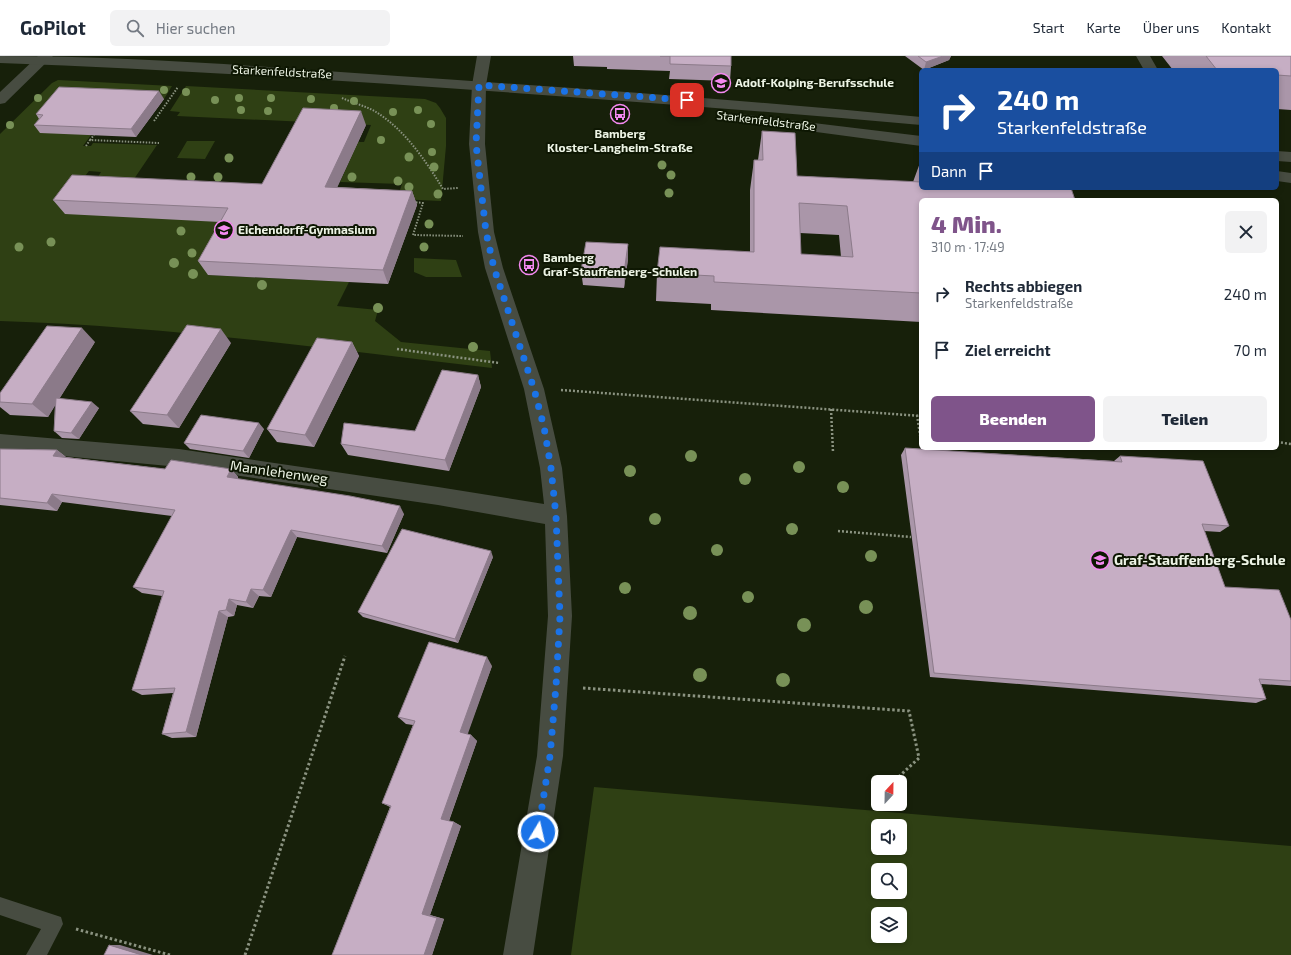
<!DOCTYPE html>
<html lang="de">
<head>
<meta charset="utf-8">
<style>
	body { margin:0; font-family:"Exo 2",sans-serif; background:#f2f2f3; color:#1f2937; height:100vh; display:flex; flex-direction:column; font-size:15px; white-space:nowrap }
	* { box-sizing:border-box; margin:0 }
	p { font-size:13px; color:#747a83 }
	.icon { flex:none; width:22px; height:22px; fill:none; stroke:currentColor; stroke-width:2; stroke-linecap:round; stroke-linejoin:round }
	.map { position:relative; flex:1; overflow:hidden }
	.side { position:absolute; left:919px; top:142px; width:360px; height:252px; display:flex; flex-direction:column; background:#fff; border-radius:6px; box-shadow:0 2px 6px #0003 }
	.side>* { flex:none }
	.top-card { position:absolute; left:919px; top:12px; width:360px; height:122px; border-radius:6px; box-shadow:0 2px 6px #0003; background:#1a4fa0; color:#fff; overflow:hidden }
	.needle { width:26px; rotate:22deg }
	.controls { position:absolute; left:871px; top:719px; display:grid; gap:8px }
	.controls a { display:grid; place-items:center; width:36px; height:36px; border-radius:6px; background:#fff; box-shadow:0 2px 6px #0003; font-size:20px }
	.pin { position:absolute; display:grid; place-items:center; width:34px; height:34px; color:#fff; margin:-17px; border-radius:8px; box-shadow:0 2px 6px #0006 }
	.me { position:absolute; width:44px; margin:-22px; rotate:9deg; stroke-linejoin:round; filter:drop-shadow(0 0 3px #0008) }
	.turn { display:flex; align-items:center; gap:14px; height:84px; padding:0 12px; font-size:18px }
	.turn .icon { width:52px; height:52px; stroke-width:2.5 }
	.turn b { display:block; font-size:28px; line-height:34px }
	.then { display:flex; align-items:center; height:38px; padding:0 12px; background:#0003; gap:8px; font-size:15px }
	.round { display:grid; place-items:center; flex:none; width:42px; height:42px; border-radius:6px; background:#f2f2f3 }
	.summary { display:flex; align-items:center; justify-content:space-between; height:68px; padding:0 12px }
	h1 { font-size:24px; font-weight:800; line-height:30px; color:#7f548a }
	.button { display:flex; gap:8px; margin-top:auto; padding:8px 12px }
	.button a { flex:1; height:46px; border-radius:6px; background:#7f548a; color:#fff; font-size:16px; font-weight:800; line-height:46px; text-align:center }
	.button a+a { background:#f2f2f3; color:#1f2937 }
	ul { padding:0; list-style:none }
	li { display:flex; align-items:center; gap:12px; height:56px; padding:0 12px }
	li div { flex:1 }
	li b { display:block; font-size:15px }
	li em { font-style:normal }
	header { display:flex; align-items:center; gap:24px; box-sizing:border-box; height:56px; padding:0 20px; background:#fff; border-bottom:1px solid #e0e1e3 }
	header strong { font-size:19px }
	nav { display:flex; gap:22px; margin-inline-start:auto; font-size:14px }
	.search { width:280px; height:36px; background:#f2f2f3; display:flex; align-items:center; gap:10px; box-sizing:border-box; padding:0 14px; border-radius:6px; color:#747a83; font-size:15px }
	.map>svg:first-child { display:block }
	.green { fill:#2f4014; fill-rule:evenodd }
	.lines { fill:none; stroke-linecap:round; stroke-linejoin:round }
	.path-far2 { stroke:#8b9381; stroke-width:2; stroke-dasharray:1.5 1.5; stroke-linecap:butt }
	.path-far1 { stroke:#8b9381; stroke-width:2.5; stroke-dasharray:2 2; stroke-linecap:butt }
	.path { stroke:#8b9381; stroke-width:3; stroke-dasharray:2.5 2.5; stroke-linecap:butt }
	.service { fill:#474c41; fill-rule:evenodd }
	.minor { fill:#474c41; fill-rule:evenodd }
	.tertiary { fill:#474c41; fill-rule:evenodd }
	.tree { fill:#789157 }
	.wall { fill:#aa96a9; fill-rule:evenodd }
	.shaded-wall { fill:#8b7a89 }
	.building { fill:#c6aec4; stroke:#8b7a89; fill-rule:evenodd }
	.route { stroke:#1a73e8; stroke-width:7; stroke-dasharray:0 12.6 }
	.labels { text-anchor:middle; stroke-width:4; stroke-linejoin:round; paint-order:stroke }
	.far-street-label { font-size:12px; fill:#edf4e5; stroke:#0e1703 }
	.far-poi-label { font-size:12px; font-weight:bold; fill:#edf4e5; stroke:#0e1703; text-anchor:start }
	.street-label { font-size:14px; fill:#edf4e5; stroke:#0e1703 }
	.poi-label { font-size:14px; font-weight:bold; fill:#edf4e5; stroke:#0e1703; text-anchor:start }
</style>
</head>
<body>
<header>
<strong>GoPilot</strong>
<div class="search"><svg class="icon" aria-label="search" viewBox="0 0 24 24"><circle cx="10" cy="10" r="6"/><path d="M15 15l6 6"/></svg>Hier suchen</div>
<nav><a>Start</a><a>Karte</a><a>Über uns</a><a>Kontakt</a></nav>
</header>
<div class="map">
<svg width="1291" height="899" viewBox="0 0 1291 899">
	<rect width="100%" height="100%" fill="#17200a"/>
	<!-- green -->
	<path class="green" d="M 58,24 L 172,30 L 164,43 L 65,39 L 91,79 L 83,90 L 91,90 L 93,87 L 157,89 L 134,123 L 98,121 L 101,116 L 89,115 L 78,129 L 256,167 L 208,219 L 349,226 L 337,250 L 378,254 L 375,265 L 401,286 L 490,295 L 492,312 C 328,293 165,270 0,265 L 0,78 L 52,27 Z
		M 186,30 L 425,43 L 436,47 L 440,52 L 446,62 L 446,90 L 441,145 L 397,143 L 402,128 L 340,126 L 358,86 L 364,86 L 371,69 L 177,60 L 180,56 L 170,55 Z
		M 187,85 L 215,85 L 205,103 L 177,102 Z
		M 414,202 L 456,204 L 462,221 L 426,221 L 414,216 Z
		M 594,731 L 1291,790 L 1291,899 L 571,899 ZM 878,770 L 900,770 L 900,792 L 878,792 ZM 878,814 L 900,814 L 900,836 L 878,836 ZM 878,858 L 900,858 L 900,880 L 878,880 Z"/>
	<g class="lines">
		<!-- path-far2 -->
		<path class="path-far2" d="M 342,42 C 353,47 366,50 376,56 C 405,74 426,105 443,133 L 458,132
			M 154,65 L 178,31
			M 90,84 L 94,79
			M 86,90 L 90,84 L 159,87
			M 413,146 L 423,147 L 413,179 L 463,180"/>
		<!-- path-far1 -->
		<path class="path-far1" d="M 397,293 L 499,307
			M 561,334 L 921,360
			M 831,353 L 833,396
			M 917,359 L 921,385
			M 1277,386 L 1291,388
			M 838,475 L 911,481"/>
		<!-- path -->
		<path class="path" d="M 583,632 L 909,655 L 919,702 L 893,726
			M 76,873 L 170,899
			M 245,899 L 345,600"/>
		<!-- service -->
		<path class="service" d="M 0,841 L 61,861 L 63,868 L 47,899 L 26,899 L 41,873 L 0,859 Z"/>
		<!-- minor -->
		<path class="minor" d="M 38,0 L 53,0 L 5,47 L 0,48 L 0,36 Z
			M 477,0 L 491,0 L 486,29 L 485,88 L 494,176 L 503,212 L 544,333 L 562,412 L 567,460 L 572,560 L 563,700 L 533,899 L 503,899 L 537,700 L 548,560 L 545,468 L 438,449 L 179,411 L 0,394 L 0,378 L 179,393 L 438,431 L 544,448 L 540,412 L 524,333 L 485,212 L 478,176 L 469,88 L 472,29 Z
			M 1136,0 L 1150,0 L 1158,14 L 1144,14 Z"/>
		<!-- tertiary -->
		<path class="tertiary" d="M 0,0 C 133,0 266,11 398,20 C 573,32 747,44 921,61 L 921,69 C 799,58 678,49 556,40 C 371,26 186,14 0,7 Z
			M 739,58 L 921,80 L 921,90 L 734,65 L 732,62 L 734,59 Z
			M 1277,95 L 1291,96 L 1291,106 L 1277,105 Z
			M 1277,115 L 1291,117 L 1291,127 L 1277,125 Z"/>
	</g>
	<!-- trees -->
	<g class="tree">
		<circle cx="164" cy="34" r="4"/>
		<circle cx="186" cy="36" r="4"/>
		<circle cx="38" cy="42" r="4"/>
		<circle cx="239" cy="42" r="4"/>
		<circle cx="271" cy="42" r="4"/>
		<circle cx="311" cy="43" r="4"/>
		<circle cx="215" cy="44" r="4"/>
		<circle cx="354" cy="45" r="4"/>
		<circle cx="334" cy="52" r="4"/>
		<circle cx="241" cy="54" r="4"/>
		<circle cx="418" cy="54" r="4"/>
		<circle cx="268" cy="55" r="4"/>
		<circle cx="393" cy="56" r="4"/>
		<circle cx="431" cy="68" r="4"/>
		<circle cx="10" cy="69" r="4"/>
		<circle cx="381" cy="84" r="4"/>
		<circle cx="432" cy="96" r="4"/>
		<circle cx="409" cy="101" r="4.5"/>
		<circle cx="229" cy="102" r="4.5"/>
		<circle cx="662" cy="109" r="4.5"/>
		<circle cx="434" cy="111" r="4.5"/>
		<circle cx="671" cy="119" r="4.5"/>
		<circle cx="191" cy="121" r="4.5"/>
		<circle cx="218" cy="121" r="4.5"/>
		<circle cx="352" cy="121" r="4.5"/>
		<circle cx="398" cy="125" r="4.5"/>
		<circle cx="409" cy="131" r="4.5"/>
		<circle cx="669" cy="137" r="4.5"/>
		<circle cx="438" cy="138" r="4.5"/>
		<circle cx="429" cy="168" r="4.5"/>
		<circle cx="181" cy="175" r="4.5"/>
		<circle cx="51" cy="186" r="4.5"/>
		<circle cx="19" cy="191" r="4.5"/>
		<circle cx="424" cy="191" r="4.5"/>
		<circle cx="192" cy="197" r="4.5"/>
		<circle cx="174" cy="207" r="5"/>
		<circle cx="193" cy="218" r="5"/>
		<circle cx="262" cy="229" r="5"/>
		<circle cx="378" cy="252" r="5"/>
		<circle cx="473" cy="291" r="5"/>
		<circle cx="691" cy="400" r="6"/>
		<circle cx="799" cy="411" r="6"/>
		<circle cx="630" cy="415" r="6"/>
		<circle cx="745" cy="423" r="6"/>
		<circle cx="843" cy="431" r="6"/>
		<circle cx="655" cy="463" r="6"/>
		<circle cx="792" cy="473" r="6"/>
		<circle cx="717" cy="494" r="6"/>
		<circle cx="871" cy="500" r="6"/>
		<circle cx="625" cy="532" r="6"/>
		<circle cx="748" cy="541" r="6"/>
		<circle cx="866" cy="551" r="7"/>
		<circle cx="690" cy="557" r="7"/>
		<circle cx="804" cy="569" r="7"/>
		<circle cx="700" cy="619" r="7"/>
		<circle cx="783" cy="624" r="7"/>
	</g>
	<!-- wall -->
	<path class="wall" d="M 573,0 L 731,0 L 731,10 L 730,25 L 669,23 L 670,15 L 607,13 L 607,11 L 574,10 Z
		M 905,0 L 951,0 L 949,4 L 924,14 Z
		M 1162,0 L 1291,0 L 1291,54 L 1277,53 L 1277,14 L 1173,14 Z
		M 164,43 L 136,81 L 40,77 L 34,69 L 39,63 L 36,58 Z
		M 366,69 L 337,131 L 412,135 L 417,149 L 388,228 L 208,219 L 198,205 L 220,166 L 65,158 L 53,144 L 262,128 Z
		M 762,75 L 797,120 L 913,126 L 921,104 L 921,266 L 711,254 L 711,248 L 656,245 L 657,217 L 750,196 L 750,134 L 754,104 L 758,104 ZM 800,177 L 839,179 L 841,201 L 801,198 Z
		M 628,188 L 628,203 L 624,232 L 583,229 L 581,215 Z
		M 95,286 L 59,343 L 99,352 L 79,383 L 62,382 L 54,375 L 55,349 L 48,361 L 10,359 L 0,351 L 0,337 Z
		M 352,286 L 359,300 L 314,391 L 277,386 L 267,373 Z
		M 231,287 L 179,372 L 143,368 L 130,355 Z
		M 478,319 L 481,331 L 449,415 L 348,399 L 341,388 L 415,375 Z
		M 264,373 L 249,402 L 190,393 L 184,387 Z
		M 905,392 L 1114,405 L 1120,400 L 1229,470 L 1220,476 L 1204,475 L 1225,531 L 1291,564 L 1291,630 L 1261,628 L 1266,643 L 1256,647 L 930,621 L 901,399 Z
		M 0,393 L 57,394 L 66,401 L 165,413 L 231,413 L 238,421 L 238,423 L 404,458 L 387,497 L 297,481 L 271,541 L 259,540 L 253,552 L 237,549 L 234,560 L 228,561 L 196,681 L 172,682 L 162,678 L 173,637 L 142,639 L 132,634 L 162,540 L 142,537 L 133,531 L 172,460 L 62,446 L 57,455 L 0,449 Z
		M 493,501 L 458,587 L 363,561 L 358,556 Z
		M 492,610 L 467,678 L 471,679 L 477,685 L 449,765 L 454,766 L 461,770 L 430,859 L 444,863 L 432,899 L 332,899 L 390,751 L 382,747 L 413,669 L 406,668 L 398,661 Z"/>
	<!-- shaded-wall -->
	<path class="shaded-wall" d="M 943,0 L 951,0 L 949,4 L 924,14 L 926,6 Z
		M 159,35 L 164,43 L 136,81 L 131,73 Z
		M 361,55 L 366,69 L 331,145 L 325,131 Z
		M 412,135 L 417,149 L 388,228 L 383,214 Z
		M 628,188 L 628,203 L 624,232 L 624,217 Z
		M 82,272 L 95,286 L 48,361 L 32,348 Z
		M 221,273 L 231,287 L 179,372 L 167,359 Z
		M 352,286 L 359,300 L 314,391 L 305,379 Z
		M 478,319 L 481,331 L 449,415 L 445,404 Z
		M 92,346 L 99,352 L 79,383 L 71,377 Z
		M 259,367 L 264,373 L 249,402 L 243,395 Z
		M 57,394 L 67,402 L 53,400 Z
		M 231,413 L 238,421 L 234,429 L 227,421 Z
		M 52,438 L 62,446 L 57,455 L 47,447 Z
		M 400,450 L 404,458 L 387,497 L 382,490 Z
		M 291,474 L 297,481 L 271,541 L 263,534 Z
		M 491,495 L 493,501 L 458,587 L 455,583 Z
		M 251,533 L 259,540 L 253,552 L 246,546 Z
		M 229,543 L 237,549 L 234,560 L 226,554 Z
		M 219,555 L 228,561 L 196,681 L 186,676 Z
		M 487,601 L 492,610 L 466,683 L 460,676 Z
		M 471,679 L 477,685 L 448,767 L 441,763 Z
		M 454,766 L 461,770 L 430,859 L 444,863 L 432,899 L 424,899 L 422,858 Z
		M 109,889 L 120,889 L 153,899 L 142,899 Z"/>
	<!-- building -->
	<path class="building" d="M 660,0 L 731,0 L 731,10 L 670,8 L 670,0 Z
		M 918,0 L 943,0 L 926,6 Z
		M 1206,0 L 1291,0 L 1291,20 L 1277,19 L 1277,14 L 1217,14 Z
		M 59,31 L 159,35 L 131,73 L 34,69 L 43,59 L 36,58 Z
		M 303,52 L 361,55 L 325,131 L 412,135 L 383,214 L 198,205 L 228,152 L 53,144 L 72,119 L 262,128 Z
		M 762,75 L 795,77 L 797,120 L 921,126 L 921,132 L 1071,132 L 1075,144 L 921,144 L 921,237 L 714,226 L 714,220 L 657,217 L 660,191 L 754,196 L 754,104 L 763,104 ZM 799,147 L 847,150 L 853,201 L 801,198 Z
		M 586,186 L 628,188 L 624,217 L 581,215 Z
		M 187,269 L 221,273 L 167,359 L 130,355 Z
		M 47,270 L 82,272 L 32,348 L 0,346 L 0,337 Z
		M 317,282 L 352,286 L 305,379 L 267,373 Z
		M 442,314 L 478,319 L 445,404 L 341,388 L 344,367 L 415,375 Z
		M 56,342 L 92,346 L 71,377 L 54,375 Z
		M 201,359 L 259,367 L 243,395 L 184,387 Z
		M 905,392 L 1122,406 L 1120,400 L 1203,405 L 1229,470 L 1202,468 L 1225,531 L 1279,534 L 1291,564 L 1291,625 L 1259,623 L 1266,643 L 934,617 Z
		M 0,393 L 57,394 L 53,400 L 165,413 L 171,404 L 231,413 L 227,421 L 350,440 L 400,450 L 382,490 L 291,474 L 263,534 L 251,533 L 246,546 L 229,543 L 226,554 L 219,555 L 186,676 L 162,678 L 175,632 L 132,634 L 164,535 L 133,531 L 175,454 L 52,438 L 47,447 L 0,442 Z
		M 402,473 L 491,495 L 455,583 L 358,556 Z
		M 429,586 L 487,601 L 460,676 L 471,679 L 441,763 L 454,766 L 422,858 L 437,862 L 424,899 L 332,899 L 391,750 L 382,747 L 415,665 L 398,661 Z
		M 109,889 L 142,899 L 104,899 Z"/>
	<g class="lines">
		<!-- route -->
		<path class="route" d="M 538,776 L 550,700 L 556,630 L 560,560 L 556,460 L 551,412 L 544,371 L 534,333 L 494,212 L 486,176 L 476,88 L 479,29 L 687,44"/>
	</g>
	<!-- icons -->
	<defs>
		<g id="school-ring" transform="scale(1)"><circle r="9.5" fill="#0e1703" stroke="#f489f0" stroke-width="1.5"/><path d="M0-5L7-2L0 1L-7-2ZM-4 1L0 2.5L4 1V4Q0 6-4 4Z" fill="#f489f0"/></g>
		<g id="bus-ring" transform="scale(1)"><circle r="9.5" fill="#0e1703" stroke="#f489f0" stroke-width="1.5"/><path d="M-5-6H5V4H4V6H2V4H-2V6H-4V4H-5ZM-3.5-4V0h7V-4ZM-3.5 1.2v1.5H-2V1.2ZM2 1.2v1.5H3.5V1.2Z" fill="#f489f0"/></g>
	</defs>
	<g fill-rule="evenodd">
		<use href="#school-ring" x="721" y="27"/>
		<use href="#bus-ring" x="620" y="58"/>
		<use href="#school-ring" x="224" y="174"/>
		<use href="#bus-ring" x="529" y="209"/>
		<use href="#school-ring" x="1100" y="504"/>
	</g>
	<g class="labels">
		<!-- far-street labels -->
		<g class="far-street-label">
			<text transform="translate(282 16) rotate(3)" y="4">Starkenfeldstraße</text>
			<text transform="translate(766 65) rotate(7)" y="4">Starkenfeldstraße</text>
		</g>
		<!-- far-poi labels -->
		<g class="far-poi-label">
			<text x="735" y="31">Adolf-Kolping-Berufsschule</text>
			<text x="620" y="82" text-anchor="middle">Bamberg<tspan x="620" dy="14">Kloster-Langheim-Straße</tspan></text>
			<text x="238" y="178">Eichendorff-Gymnasium</text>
			<text x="543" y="206">Bamberg<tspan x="543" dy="14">Graf-Stauffenberg-Schulen</tspan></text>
		</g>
		<!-- street labels -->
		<g class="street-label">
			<text transform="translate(279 416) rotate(8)" y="5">Mannlehenweg</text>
		</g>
		<!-- poi labels -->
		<g class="poi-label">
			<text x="1114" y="509">Graf-Stauffenberg-Schule</text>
		</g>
	</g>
</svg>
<div class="controls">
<a><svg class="needle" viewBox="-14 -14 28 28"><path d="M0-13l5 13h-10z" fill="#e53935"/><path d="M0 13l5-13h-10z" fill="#747a83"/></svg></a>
<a><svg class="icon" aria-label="sound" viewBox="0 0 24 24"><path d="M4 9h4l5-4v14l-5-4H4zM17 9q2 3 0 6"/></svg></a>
<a><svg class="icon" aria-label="search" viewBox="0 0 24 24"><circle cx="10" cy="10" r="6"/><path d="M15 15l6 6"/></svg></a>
<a><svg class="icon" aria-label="layers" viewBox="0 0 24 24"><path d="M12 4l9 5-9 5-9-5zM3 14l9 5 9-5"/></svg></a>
</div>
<div class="pin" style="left:687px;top:44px;background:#d93025"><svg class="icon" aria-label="arrive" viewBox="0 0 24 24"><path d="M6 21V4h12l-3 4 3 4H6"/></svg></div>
<svg class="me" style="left:538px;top:776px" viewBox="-20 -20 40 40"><circle r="17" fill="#1a73e8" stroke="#fff" stroke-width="3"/><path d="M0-11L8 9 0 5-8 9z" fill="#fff"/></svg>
<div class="top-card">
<div class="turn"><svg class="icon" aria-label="right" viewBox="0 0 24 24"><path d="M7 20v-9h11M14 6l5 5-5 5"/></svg><div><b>240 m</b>Starkenfeldstraße</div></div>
<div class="then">Dann<svg class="icon" aria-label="arrive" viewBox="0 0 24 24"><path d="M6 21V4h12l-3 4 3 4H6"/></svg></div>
</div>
<section class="side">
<div class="summary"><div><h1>4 Min.</h1><p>310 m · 17:49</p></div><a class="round"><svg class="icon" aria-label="close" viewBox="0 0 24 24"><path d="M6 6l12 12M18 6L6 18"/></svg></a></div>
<ul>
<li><svg class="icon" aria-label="right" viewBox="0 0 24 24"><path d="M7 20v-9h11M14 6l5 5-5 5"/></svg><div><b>Rechts abbiegen</b><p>Starkenfeldstraße</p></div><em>240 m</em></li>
<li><svg class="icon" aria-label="arrive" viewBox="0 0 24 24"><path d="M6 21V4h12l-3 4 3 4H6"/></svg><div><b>Ziel erreicht</b></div><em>70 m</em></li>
</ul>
<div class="button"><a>Beenden</a><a>Teilen</a></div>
</section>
</div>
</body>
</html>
